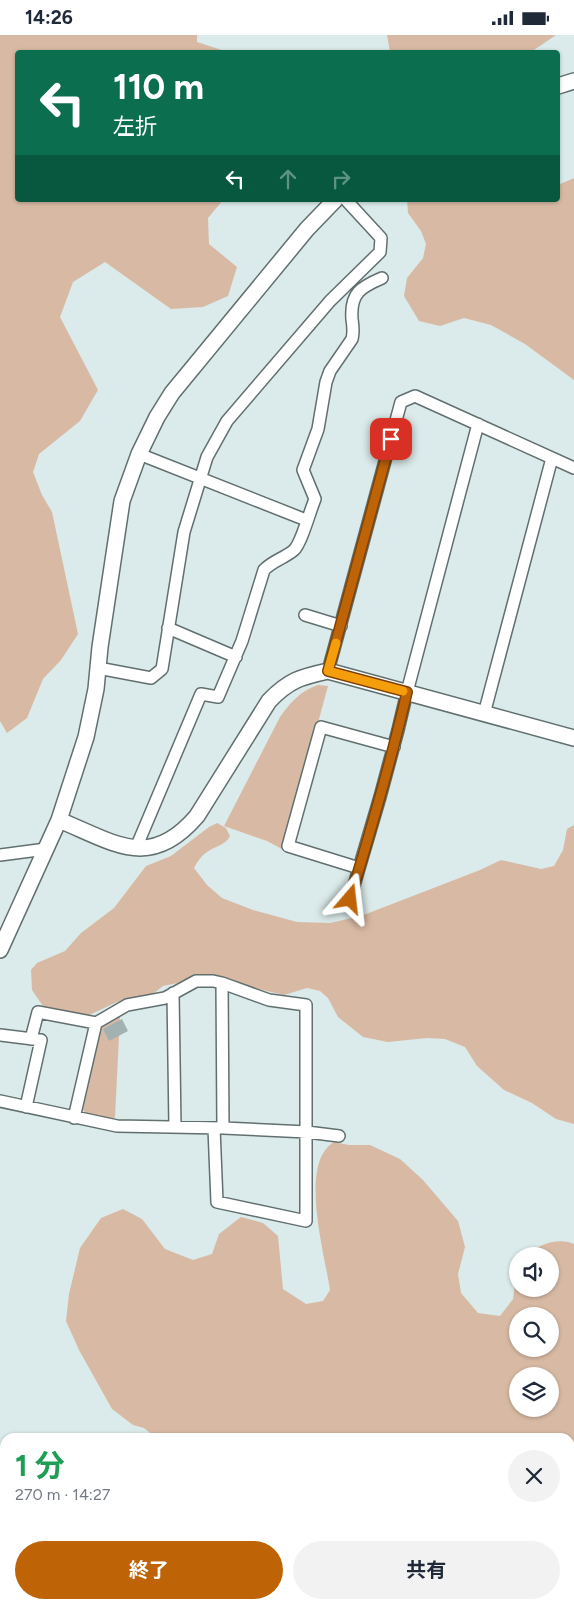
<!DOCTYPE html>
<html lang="ja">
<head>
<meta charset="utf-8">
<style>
	body { margin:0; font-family:Figtree,"Noto Sans JP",sans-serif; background:#f2f2f3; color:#1f2937; height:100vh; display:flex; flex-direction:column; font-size:19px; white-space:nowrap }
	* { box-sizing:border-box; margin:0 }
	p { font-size:16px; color:#747a83 }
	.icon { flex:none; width:28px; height:28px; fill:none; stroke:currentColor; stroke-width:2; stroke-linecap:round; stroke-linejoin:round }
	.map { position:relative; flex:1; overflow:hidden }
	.details { position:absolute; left:0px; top:1398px; width:575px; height:176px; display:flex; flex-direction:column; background:#fff; border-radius:15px 15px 0 0; box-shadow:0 1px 4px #0004 }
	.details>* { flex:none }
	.banner { position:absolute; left:15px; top:15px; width:545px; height:152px; border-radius:5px; box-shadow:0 1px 4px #0004; background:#0b6e4f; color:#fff; overflow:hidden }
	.tools { position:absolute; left:509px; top:1212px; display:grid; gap:10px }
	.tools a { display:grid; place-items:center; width:50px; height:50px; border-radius:50%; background:#fff; box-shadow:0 1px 4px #0004; font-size:25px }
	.pin { position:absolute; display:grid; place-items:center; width:42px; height:42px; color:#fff; margin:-21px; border-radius:10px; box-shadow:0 2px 8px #0006 }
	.me { position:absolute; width:55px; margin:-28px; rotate:17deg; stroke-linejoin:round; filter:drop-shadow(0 0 4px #0008) }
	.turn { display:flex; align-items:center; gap:18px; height:105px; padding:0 15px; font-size:22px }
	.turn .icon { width:65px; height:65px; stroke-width:2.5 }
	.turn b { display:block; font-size:35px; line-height:42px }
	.lanes { display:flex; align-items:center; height:48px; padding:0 15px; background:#0003; justify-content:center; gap:25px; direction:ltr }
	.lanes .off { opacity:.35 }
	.round { display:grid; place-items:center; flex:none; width:52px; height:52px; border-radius:26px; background:#f2f2f3 }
	.head { display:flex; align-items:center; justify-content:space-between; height:85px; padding:0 15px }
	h1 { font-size:30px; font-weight:700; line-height:38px; color:#1e9e55 }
	.button { display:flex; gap:10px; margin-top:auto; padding:10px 15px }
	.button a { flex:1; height:58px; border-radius:30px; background:#be6406; color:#fff; font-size:20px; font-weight:700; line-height:58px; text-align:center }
	.button a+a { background:#f2f2f3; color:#1f2937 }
	.status { display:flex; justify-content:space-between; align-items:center; height:35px; padding:0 25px; background:#fff; direction:ltr }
	.status svg { height:14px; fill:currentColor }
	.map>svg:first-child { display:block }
	.green { fill:#d8baa4; fill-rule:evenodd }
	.building { fill:#a2b1b1 }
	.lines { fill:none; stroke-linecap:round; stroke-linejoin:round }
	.minor-casing { stroke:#616f6f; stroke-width:14 }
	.tertiary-casing { stroke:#616f6f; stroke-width:18 }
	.minor { stroke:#fff; stroke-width:11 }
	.tertiary { stroke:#fff; stroke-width:15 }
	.route-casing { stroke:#7c4104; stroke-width:12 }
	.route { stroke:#be6406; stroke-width:9 }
	.slow { stroke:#f59e0b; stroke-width:9 }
</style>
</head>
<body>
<div class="status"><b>14:26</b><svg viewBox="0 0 49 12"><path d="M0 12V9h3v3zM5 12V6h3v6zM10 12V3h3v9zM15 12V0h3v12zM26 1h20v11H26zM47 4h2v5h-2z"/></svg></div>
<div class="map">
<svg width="574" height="1573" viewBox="0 0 574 1573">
	<rect width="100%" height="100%" fill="#dbeaea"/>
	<!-- green -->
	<path class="green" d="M 0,0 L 197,0 L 197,7 L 228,17 L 18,18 L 18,165 L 223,165 L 208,183 L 209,209 L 237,232 L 228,261 L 203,272 L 171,274 L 105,227 L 73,247 L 60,282 L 98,355 L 80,386 L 39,419 L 33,437 L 42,460 L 52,477 L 78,599 L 61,625 L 43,644 L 27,683 L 7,698 L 0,686 Z
		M 387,0 L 556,0 L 531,17 L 390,17 Z
		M 574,143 L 574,345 L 525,309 L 491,290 L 464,283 L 440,291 L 419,286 L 404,261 L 407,243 L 423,223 L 426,209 L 421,196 L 408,178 L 407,165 L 558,165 L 558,150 Z
		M 318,650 L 328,651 L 284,813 L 282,814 L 267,806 L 224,791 L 280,682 C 291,667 300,656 318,650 Z
		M 217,788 L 226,793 L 230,801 C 226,810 215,811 207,817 C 201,821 197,827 194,833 L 207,850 L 222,863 L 253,875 L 297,887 L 330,888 L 361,881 L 480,835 L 501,825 L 541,834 L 554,831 L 563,815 L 567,794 L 574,790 L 574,1089 L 556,1084 L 532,1068 L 504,1055 L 477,1031 L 465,1012 L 445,1004 L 427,1003 L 388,1007 L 363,1002 L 338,982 L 328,963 L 320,956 L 307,953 L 284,960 L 245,951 L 229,943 L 207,942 L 163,951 L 153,959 L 140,964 L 117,967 L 87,981 L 69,980 L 43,971 L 32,955 L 31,935 L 37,928 L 65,916 L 81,898 L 114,873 L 146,831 L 171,821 L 209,792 Z
		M 120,981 L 115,1082 L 113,1084 L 110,1084 L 86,1078 L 83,1075 L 101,991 Z
		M 334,1107 L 349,1110 L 370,1110 L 400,1124 L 423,1145 L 458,1186 L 465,1212 L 458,1239 L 461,1258 L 478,1278 L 500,1281 L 513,1264 L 517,1234 L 518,1254 L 550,1254 L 550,1221 L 527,1221 C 536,1209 560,1202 574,1209 L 574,1573 L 518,1573 L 510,1569 L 493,1573 L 401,1573 L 398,1569 L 570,1569 L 570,1402 L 155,1402 L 144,1393 L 133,1390 L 112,1374 L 79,1315 L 66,1286 L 69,1259 L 80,1213 L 101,1183 L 123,1174 L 142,1184 L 165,1214 L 193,1225 L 212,1219 L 219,1199 L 241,1182 L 263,1188 L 278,1201 L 283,1254 L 306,1269 L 323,1266 L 330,1255 C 325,1220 298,1128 334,1107 ZM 518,1281 L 550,1281 L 550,1314 L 518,1314 ZM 518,1341 L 550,1341 L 550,1374 L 518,1374 Z
		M 193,1569 L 379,1569 L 381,1573 L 183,1573 Z"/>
	<!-- building -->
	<path class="building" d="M 122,984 L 128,996 L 109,1006 L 103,994 Z"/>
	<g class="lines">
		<!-- minor casing -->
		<g class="minor-casing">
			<path id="minor" d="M 139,419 L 306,485
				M 305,580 L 341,591
				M 168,593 L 236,622
				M 98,633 L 151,643 L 162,634 L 184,497 L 207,422 L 227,386 L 330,266 L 380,217 L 381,203 L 346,165
				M 328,636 L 401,367 L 415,361 L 574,433
				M 484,679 L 552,423
				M 136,813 L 201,659 L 218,662 L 242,606 L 264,535 C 272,526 285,523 294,515 C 301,509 310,476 315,464 L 303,435 L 318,394 L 326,347 L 330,336 L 352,304 C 354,297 353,291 352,284 C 350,258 361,252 382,243
				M 0,820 L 46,814
				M 359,833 L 288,811 L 321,692 L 394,712
				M 350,864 L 380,762 L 398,695 L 407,657 L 478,389
				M 173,958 L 175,1092
				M 0,1000 L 41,1005 L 26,1072
				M 31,1004 L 38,977 L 96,988 L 127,970 L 165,963 L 196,946 L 213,946 L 222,948 L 223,1093
				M 0,1066 L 117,1091 L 223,1093 L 307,1097 L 339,1101
				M 74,1083 L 96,988
				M 214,1093 L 217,1167 L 306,1186 L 306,970 L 269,965 L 222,948"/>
		</g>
		<!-- tertiary casing -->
		<g class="tertiary-casing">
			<path id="tertiary" d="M 558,51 L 574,46
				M 59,785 C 115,808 150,836 197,781 L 269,666 C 289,645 301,642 328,636 L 574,703
				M 0,915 L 59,785 L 86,702 L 96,654 L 100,612 L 122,466 L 139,419 L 157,382 L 172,358 L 307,194 L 335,165"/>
		</g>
		<!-- minor -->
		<use href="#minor" class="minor"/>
		<!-- tertiary -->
		<use href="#tertiary" class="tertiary"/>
	</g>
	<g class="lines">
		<!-- route casing -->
		<g class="route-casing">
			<path id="route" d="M 350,864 C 371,795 391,727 407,657 L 328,636 L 391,404"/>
		</g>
		<!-- route -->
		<use href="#route" class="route"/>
		<!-- slow -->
		<path class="slow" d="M 336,608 L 328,636 L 403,656"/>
	</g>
</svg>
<div class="tools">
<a><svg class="icon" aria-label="sound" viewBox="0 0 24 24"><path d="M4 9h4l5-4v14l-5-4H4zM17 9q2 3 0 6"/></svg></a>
<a><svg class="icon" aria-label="search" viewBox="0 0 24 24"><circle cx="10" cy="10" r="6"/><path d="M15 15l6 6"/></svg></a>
<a><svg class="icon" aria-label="layers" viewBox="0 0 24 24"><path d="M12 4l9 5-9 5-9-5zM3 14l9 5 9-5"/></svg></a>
</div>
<div class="pin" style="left:391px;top:404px;background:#d93025"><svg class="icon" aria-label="arrive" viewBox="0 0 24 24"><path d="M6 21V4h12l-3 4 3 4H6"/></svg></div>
<svg class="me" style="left:350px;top:864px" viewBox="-20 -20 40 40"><path d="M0-17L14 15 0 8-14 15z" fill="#be6406" stroke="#fff" stroke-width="4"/></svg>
<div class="banner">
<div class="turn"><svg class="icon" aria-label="left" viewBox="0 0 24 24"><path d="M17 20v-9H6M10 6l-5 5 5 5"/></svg><div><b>110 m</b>左折</div></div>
<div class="lanes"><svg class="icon" aria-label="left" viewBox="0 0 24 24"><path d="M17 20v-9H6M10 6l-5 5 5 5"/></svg><svg class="icon off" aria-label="ahead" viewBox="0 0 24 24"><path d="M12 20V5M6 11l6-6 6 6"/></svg><svg class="icon off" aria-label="right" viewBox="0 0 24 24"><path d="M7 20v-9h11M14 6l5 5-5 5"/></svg></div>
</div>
<section class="details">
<div class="head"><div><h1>1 分</h1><p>270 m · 14:27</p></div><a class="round"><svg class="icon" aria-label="close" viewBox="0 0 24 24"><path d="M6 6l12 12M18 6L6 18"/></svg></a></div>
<div class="button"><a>終了</a><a>共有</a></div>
</section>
</div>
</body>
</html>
